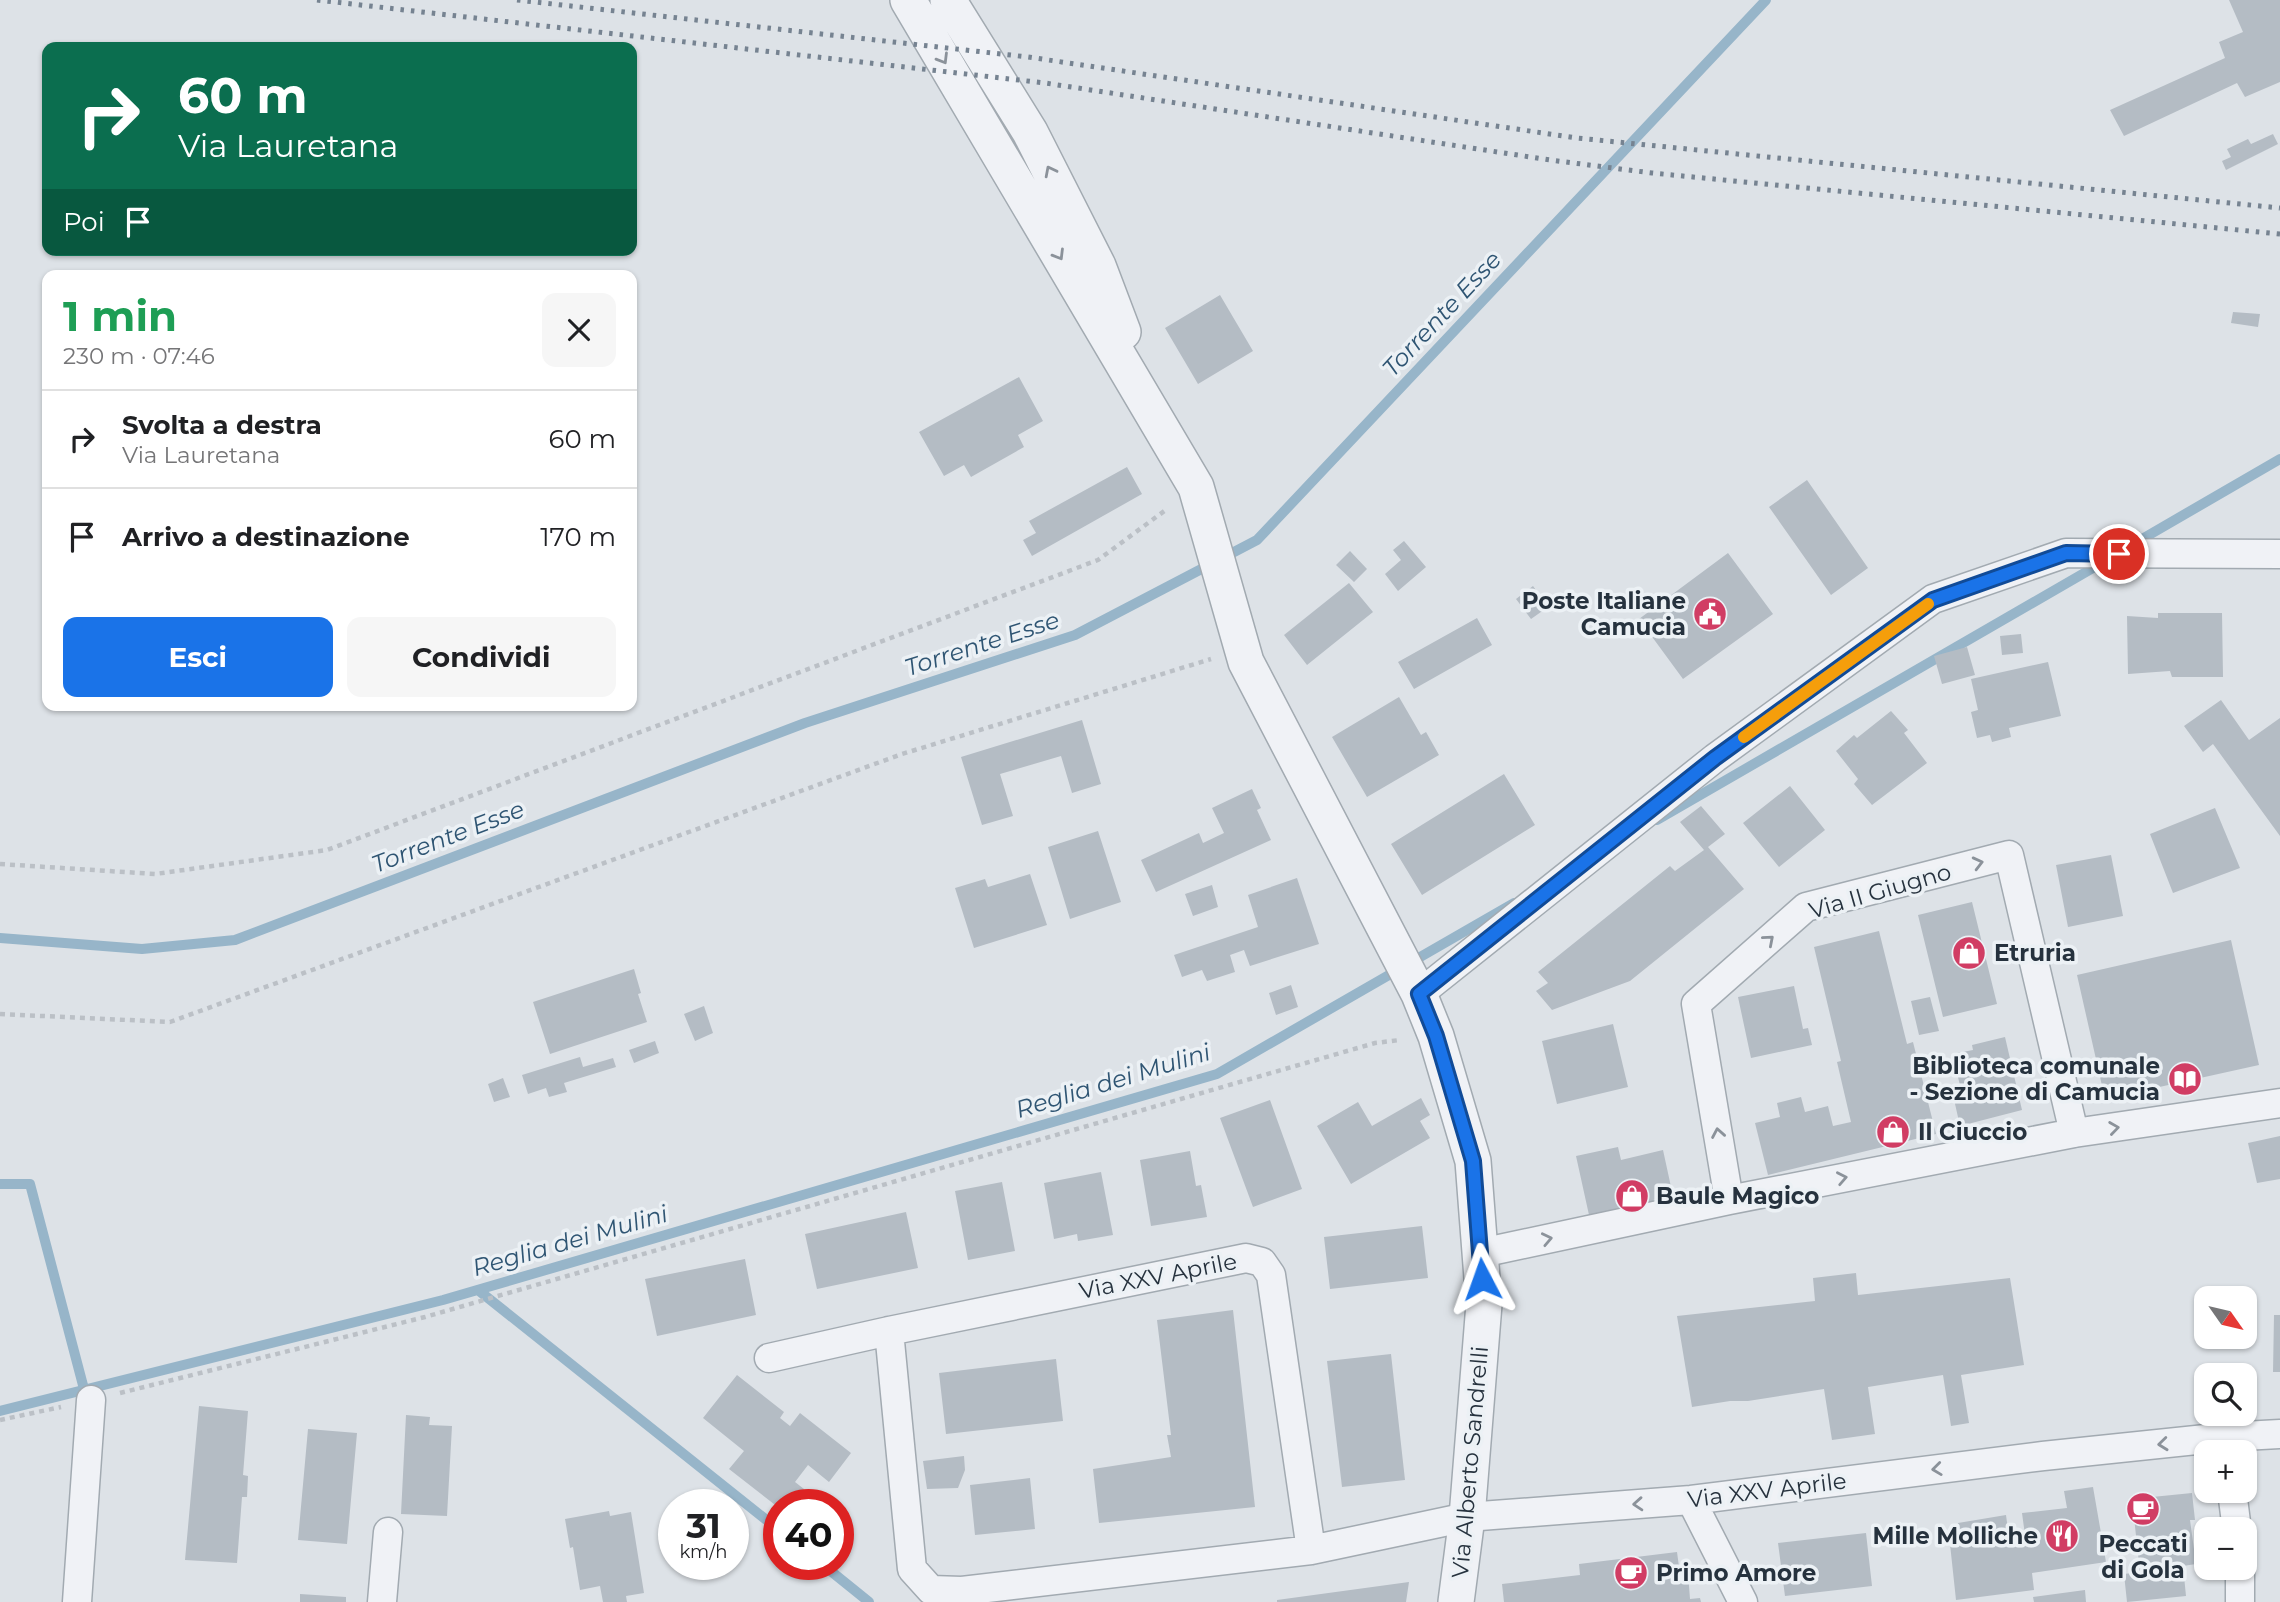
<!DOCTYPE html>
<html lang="it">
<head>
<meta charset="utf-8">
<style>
	body { margin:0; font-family:Montserrat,sans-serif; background:#f6f6f6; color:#202124; height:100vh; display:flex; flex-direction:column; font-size:26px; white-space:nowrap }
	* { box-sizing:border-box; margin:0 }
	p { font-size:23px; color:#757577 }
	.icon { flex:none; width:38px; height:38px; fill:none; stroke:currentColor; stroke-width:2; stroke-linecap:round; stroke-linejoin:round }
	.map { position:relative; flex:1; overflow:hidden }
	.drawer { position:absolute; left:42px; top:270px; width:595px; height:441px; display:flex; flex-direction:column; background:#fff; border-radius:14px; box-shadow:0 2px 5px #0004 }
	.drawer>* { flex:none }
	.top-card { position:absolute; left:42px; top:42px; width:595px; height:214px; border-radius:14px; box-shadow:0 2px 5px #0004; background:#0b6e4f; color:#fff; overflow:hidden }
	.needle { width:46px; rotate:124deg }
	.tools { position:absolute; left:2194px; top:1286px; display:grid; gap:14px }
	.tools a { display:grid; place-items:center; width:63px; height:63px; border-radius:14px; background:#fff; box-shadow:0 2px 5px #0004; font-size:35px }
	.speed { position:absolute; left:658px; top:1489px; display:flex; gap:14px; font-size:35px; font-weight:700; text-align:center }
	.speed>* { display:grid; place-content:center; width:91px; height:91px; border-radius:50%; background:#fff; box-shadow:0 2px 5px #0004; line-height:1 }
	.speed small { font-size:18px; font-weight:400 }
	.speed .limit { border:10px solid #d22; background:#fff; color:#111 }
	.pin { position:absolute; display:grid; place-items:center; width:60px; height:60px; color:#fff; margin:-30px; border:4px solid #fff; border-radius:50%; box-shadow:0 2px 7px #0007 }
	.me { position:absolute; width:77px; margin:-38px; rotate:356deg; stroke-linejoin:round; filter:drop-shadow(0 0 5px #0008) }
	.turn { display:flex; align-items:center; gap:24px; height:147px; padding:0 21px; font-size:32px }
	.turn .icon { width:91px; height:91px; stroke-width:2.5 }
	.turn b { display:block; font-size:49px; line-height:60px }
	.then { display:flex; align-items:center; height:66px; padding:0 21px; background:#0003; gap:14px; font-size:26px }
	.round { display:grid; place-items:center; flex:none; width:74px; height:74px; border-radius:14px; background:#f6f6f6 }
	.overview { display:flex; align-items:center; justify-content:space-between; height:119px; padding:0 21px }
	h1 { font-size:42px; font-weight:700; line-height:52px; color:#1e9e55 }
	.action { display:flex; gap:14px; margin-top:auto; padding:14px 21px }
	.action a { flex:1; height:80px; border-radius:14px; background:#1a73e8; color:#fff; font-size:28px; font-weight:700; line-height:80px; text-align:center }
	.action a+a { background:#f6f6f6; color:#202124 }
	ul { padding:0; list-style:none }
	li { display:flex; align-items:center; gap:21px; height:98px; padding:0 21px; border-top:2px solid #e0e0e0 }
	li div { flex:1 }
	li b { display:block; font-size:26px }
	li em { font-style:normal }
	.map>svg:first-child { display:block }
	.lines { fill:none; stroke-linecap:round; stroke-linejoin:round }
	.stream { stroke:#97b5c9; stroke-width:10 }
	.building { fill:#b4bcc4 }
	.minor-casing { stroke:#a2aab1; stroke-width:31 }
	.tertiary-casing { stroke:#a2aab1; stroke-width:38 }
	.path { stroke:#bbc0c6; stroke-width:4.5; stroke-dasharray:5 5; stroke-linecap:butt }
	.minor { stroke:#f0f2f6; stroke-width:28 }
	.tertiary { stroke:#f0f2f6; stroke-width:35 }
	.rail { stroke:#768391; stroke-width:5; stroke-dasharray:3.5 7; stroke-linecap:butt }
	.oneway { stroke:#8b929a }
	.route-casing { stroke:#114b97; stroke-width:18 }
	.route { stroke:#1a73e8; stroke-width:12 }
	.slow { stroke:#f59e0b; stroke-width:12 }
	.labels { text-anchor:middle; stroke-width:7; stroke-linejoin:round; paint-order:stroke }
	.poi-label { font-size:23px; font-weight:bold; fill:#26323e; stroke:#ecf1f5; text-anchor:start }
	.street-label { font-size:23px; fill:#26323e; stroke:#ecf1f5 }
	.water-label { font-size:24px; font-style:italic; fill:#2f5573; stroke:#ecf1f5 }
</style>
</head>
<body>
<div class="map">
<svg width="2280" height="1602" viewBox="0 0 2280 1602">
	<rect width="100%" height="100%" fill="#dde2e7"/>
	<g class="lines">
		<!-- stream -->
		<path class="stream" d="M 2130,546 L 2280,459
			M 1657,820 L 2105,561
			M 0,938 L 142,949 L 235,940 L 805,723 L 1075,635 L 1257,540 L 1766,0
			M 0,1184 L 30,1184 L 84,1389
			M 478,1290 L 779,1530
			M 0,1411 L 443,1300 L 1217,1074 L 1514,903
			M 822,1564 L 869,1602"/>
	</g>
	<!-- building -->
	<path class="building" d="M 2229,0 L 2280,0 L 2280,82 L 2245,97 L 2237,83 L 2124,136 L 2110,110 L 2225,58 L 2219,42 L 2243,32 Z
		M 2273,134 L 2278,144 L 2226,170 L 2222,161 L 2231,157 L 2227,149 L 2248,139 L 2251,144 Z
		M 1220,295 L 1253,351 L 1198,384 L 1165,328 Z
		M 2233,312 L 2260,314 L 2258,327 L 2231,323 Z
		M 1019,377 L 1043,421 L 1018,435 L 1024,447 L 971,477 L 964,465 L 944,476 L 919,432 Z
		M 1127,467 L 1142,494 L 1032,556 L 1023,540 L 1036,533 L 1029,521 Z
		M 1807,480 L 1868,568 L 1831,595 L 1769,507 Z
		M 1404,541 L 1426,567 L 1398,591 L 1385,574 L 1401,560 L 1393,550 Z
		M 1350,551 L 1367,569 L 1354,582 L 1336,565 Z
		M 1728,553 L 1773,614 L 1683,679 L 1639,619 Z
		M 1349,583 L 1373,612 L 1307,665 L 1284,635 Z
		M 1533,586 L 1548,607 L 1531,619 L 1516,599 Z
		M 2158,613 L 2222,613 L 2223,677 L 2172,677 L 2170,671 L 2128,674 L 2127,616 L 2158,618 Z
		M 1477,618 L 1492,645 L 1414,689 L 1398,662 Z
		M 2021,634 L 2023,653 L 2002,655 L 2000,636 Z
		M 1967,647 L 1975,675 L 1942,684 L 1934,656 Z
		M 2048,662 L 2061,716 L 2009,728 L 2011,737 L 1992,742 L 1990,735 L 1977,738 L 1971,712 L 1978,710 L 1971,679 Z
		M 1399,697 L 1421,735 L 1426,732 L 1439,755 L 1367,797 L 1332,737 Z
		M 2221,700 L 2249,740 L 2280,718 L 2280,836 L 2213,744 L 2203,752 L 2184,726 Z
		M 1891,711 L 1908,730 L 1904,733 L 1927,763 L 1872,805 L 1854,784 L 1858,779 L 1836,751 L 1854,735 L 1857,738 Z
		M 1082,720 L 1101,784 L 1072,793 L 1061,756 L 1000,774 L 1013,816 L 982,825 L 961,757 Z
		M 1504,774 L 1535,825 L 1422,895 L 1391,844 Z
		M 1790,786 L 1825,830 L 1779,867 L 1743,823 Z
		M 1252,789 L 1261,808 L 1257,810 L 1271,840 L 1156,892 L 1141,860 L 1199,833 L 1203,843 L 1224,833 L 1212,808 Z
		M 1701,806 L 1725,834 L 1708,847 L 1744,889 L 1630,981 L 1552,1010 L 1536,991 L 1548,983 L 1538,972 L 1670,866 L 1675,871 L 1704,850 L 1680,822 Z
		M 2215,808 L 2240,868 L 2173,893 L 2150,834 Z
		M 1098,831 L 1121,902 L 1070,919 L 1048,847 Z
		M 2111,855 L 2123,916 L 2068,927 L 2056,865 Z
		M 1030,874 L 1047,925 L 974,948 L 955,888 L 985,879 L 988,887 Z
		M 1297,878 L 1319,944 L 1250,966 L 1244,950 L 1230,955 L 1235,972 L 1207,981 L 1202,970 L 1182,977 L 1174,955 L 1258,927 L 1248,895 Z
		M 1212,885 L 1218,907 L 1193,916 L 1185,894 Z
		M 1972,902 L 1997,1004 L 1943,1017 L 1918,915 Z
		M 1879,931 L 1907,1044 L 1913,1042 L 1936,1134 L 1768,1175 L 1755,1123 L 1780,1117 L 1777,1103 L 1801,1097 L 1805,1112 L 1828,1106 L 1833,1126 L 1851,1122 L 1837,1062 L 1841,1061 L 1814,947 Z
		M 2231,940 L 2259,1065 L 2105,1099 L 2077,975 Z
		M 634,969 L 641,993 L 638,994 L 647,1022 L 550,1054 L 533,1002 Z
		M 1291,985 L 1298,1007 L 1276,1015 L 1269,993 Z
		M 1794,986 L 1803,1029 L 1808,1028 L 1812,1045 L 1751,1058 L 1738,997 Z
		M 1930,997 L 1939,1031 L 1919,1035 L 1911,1001 Z
		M 704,1006 L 713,1033 L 695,1041 L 684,1014 Z
		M 1613,1024 L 1628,1087 L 1557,1104 L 1542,1041 Z
		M 2005,1037 L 2022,1110 L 1960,1126 L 1953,1095 L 1962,1093 L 1952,1054 L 1973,1050 L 1972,1045 Z
		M 655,1041 L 659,1053 L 634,1063 L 629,1050 Z
		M 580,1057 L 583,1067 L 613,1058 L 616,1067 L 564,1083 L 567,1092 L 549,1097 L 546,1088 L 528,1094 L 522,1075 Z
		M 503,1078 L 510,1097 L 494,1102 L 488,1084 Z
		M 1421,1098 L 1430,1115 L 1420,1121 L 1430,1138 L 1351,1184 L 1317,1126 L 1358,1102 L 1372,1126 Z
		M 1270,1100 L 1302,1189 L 1253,1207 L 1220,1118 Z
		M 2280,1136 L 2280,1179 L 2257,1183 L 2248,1143 Z
		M 1618,1147 L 1621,1160 L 1663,1150 L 1673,1196 L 1653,1200 L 1655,1204 L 1612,1214 L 1612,1210 L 1589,1215 L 1576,1156 Z
		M 1190,1151 L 1196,1186 L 1201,1185 L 1207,1217 L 1151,1226 L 1140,1160 Z
		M 1101,1172 L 1113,1235 L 1078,1241 L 1077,1234 L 1054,1239 L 1044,1183 Z
		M 1002,1182 L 1015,1251 L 968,1260 L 955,1191 Z
		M 906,1212 L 918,1268 L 817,1289 L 805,1234 Z
		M 1422,1226 L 1428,1278 L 1330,1289 L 1324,1237 Z
		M 745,1259 L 756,1315 L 657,1336 L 645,1279 Z
		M 1856,1273 L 1858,1295 L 2010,1278 L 2024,1365 L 1961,1375 L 1969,1423 L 1951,1426 L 1943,1375 L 1868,1387 L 1875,1434 L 1832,1440 L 1824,1389 L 1748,1401 L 1730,1401 L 1692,1407 L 1677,1316 L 1815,1301 L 1813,1278 Z
		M 1233,1310 L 1255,1507 L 1099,1523 L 1093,1469 L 1171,1457 L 1167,1435 L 1171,1435 L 1157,1320 Z
		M 2274,1315 L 2280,1315 L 2280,1372 L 2273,1372 Z
		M 1391,1354 L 1405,1480 L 1342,1487 L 1327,1361 Z
		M 1056,1359 L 1063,1421 L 946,1434 L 939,1373 Z
		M 737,1375 L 784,1412 L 780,1418 L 790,1426 L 800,1413 L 851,1453 L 829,1482 L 808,1465 L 795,1482 L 804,1489 L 791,1505 L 779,1505 L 779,1508 L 729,1469 L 744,1451 L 703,1418 Z
		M 199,1406 L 248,1411 L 243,1475 L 248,1476 L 247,1497 L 242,1497 L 237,1563 L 185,1560 Z
		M 406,1415 L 430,1417 L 429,1425 L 452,1426 L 447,1516 L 401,1514 Z
		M 308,1429 L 357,1433 L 347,1544 L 298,1540 Z
		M 964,1456 L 965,1470 L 958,1488 L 927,1489 L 923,1461 Z
		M 1030,1478 L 1035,1529 L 975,1535 L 970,1485 Z
		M 2093,1487 L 2106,1562 L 2032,1573 L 2034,1590 L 1956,1600 L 1950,1544 L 1961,1543 L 1958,1523 L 2006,1515 L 2009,1537 L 2025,1535 L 2022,1513 L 2067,1508 L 2064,1491 Z
		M 2192,1493 L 2195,1520 L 2190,1520 L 2196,1564 L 2183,1566 L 2186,1596 L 2127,1602 L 2124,1574 L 2140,1572 L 2132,1499 Z
		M 609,1511 L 610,1516 L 631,1512 L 644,1593 L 626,1596 L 627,1602 L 603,1602 L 600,1586 L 580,1590 L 573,1547 L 570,1548 L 565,1519 Z
		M 1866,1533 L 1872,1586 L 1785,1596 L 1778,1543 Z
		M 1677,1552 L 1680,1574 L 1688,1573 L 1690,1599 L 1700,1598 L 1701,1602 L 1504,1602 L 1502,1584 L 1580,1575 L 1579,1564 Z
		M 1409,1582 L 1406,1602 L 1277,1602 L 1277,1600 Z
		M 2085,1590 L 2086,1602 L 2034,1602 L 2033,1597 Z
		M 300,1594 L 346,1597 L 346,1602 L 300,1602 Z"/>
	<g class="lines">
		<!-- minor casing -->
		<g class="minor-casing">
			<path id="minor" d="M 1419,994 L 1715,758 L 1933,599 L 2066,553 L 2280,554
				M 1729,1200 L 1696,1004 L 1806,907 L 2009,855 L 2074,1133
				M 1481,1253 L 1729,1200 L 2074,1133 L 2280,1103
				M 889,1331 L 912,1569 L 931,1590 L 962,1591 L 1311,1550 L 1467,1517 L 1691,1500 L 2043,1456 L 2225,1437 L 2280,1434
				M 769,1358 L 889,1331 L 1246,1258 L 1262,1262 L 1271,1275 L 1311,1550
				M 2232,1491 L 2237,1530
				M 1691,1500 L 1743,1602
				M 77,1602 L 91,1400
				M 382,1602 L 388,1532
				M 2240,1602 L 2240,1568"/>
		</g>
		<!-- tertiary casing -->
		<g class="tertiary-casing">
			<path id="tertiary" d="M 908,0 L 1196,487 L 1246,662 L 1419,994 L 1436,1036 L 1473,1161 L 1484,1304 L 1467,1517 L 1456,1602
				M 948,0 L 1030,132 L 1098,266 L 1123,332"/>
		</g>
		<!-- path -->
		<path class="path" d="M 0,864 L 155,874 L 327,850 L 1098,560 L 1167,509
			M 0,1014 L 170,1022 L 902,754 L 1211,659
			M 120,1393 L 425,1317 L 1375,1043 L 1400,1040
			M 0,1420 L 61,1407"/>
		<!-- minor -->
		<use href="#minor" class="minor"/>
		<!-- tertiary -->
		<use href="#tertiary" class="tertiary"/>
		<!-- rail -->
		<path class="rail" d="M 317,0 L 1045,83 L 1550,160 L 1652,173 L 2280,234
			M 517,0 L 1028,57 L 1577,138 L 2280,208"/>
	</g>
	<!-- one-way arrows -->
	<defs><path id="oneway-chevron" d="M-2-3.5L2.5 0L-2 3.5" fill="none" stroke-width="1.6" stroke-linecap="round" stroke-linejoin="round" transform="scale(1.75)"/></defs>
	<g class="oneway">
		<use href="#oneway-chevron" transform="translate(943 59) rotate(59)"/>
		<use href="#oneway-chevron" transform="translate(1050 171) rotate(-117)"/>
		<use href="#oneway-chevron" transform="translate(1059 255) rotate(59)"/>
		<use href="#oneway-chevron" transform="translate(1978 863) rotate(-14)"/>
		<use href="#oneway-chevron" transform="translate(1769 940) rotate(-41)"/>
		<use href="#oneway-chevron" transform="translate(2114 1128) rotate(-8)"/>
		<use href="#oneway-chevron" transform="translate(1718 1133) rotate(-100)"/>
		<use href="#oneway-chevron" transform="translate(1842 1178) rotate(-11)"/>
		<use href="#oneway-chevron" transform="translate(1547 1239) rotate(-12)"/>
		<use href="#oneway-chevron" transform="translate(2163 1444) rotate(174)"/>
		<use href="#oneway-chevron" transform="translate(1937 1469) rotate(173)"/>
		<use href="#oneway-chevron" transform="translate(1638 1504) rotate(176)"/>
	</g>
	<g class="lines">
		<!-- route casing -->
		<g class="route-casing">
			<path id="route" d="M 1482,1279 L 1473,1161 L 1436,1036 L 1419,994 L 1715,758 L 1933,600 L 2066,553 L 2119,554"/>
		</g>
		<!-- route -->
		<use href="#route" class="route"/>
		<!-- slow -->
		<path class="slow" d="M 1744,737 L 1928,604"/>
	</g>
	<!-- icons -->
	<defs>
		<g id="civic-disc" transform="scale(1.75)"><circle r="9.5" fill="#d13d64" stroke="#ecf1f5"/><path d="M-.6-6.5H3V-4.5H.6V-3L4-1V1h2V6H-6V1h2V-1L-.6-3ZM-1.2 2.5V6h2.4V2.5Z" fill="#fff"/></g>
		<g id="shop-disc" transform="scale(1.75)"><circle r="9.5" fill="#d13d64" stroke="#ecf1f5"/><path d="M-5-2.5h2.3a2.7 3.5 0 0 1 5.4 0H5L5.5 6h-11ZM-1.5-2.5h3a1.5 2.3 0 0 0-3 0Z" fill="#fff"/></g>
		<g id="library-disc" transform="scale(1.75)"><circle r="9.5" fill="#d13d64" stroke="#ecf1f5"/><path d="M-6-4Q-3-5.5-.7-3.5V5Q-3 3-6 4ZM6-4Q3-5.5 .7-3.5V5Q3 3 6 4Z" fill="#fff"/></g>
		<g id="cafe-disc" transform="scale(1.75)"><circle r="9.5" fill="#d13d64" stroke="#ecf1f5"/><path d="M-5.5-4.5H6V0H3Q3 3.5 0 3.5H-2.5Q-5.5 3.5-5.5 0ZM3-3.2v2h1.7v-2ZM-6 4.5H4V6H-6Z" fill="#fff"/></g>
		<g id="restaurant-disc" transform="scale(1.75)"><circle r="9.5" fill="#d13d64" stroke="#ecf1f5"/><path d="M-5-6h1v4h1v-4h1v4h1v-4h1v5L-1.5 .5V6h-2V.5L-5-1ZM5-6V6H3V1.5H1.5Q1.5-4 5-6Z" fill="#fff"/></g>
	</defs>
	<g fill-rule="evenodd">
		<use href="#civic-disc" x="1710" y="614"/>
		<use href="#shop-disc" x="1969" y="953"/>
		<use href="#library-disc" x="2185" y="1079"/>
		<use href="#shop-disc" x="1893" y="1132"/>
		<use href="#shop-disc" x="1632" y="1196"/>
		<use href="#cafe-disc" x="2143" y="1509"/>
		<use href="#restaurant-disc" x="2062" y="1536"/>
		<use href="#cafe-disc" x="1631" y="1573"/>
	</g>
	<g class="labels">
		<!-- poi labels -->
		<g class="poi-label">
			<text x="1686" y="609" text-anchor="end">Poste Italiane<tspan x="1686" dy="26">Camucia</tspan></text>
			<text x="1994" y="961">Etruria</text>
			<text x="2160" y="1074" text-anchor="end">Biblioteca comunale<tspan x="2160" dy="26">- Sezione di Camucia</tspan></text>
			<text x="1918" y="1140">Il Ciuccio</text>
			<text x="1656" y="1204">Baule Magico</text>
			<text x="2038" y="1544" text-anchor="end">Mille Molliche</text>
			<text x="2143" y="1552" text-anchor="middle">Peccati<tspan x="2143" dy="26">di Gola</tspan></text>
			<text x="1656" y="1581">Primo Amore</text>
		</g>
		<!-- street labels -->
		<g class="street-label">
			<text transform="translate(1880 891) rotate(-16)" y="8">Via II Giugno</text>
			<text transform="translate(1158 1276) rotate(-11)" y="8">Via XXV Aprile</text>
			<text transform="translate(1470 1462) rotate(-85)" y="8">Via Alberto Sandrelli</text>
			<text transform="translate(1767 1490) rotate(-7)" y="8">Via XXV Aprile</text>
		</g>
		<!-- water labels -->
		<g class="water-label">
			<text transform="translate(1442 314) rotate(-47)" y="8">Torrente Esse</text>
			<text transform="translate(982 644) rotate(-18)" y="8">Torrente Esse</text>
			<text transform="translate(448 837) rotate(-21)" y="8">Torrente Esse</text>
			<text transform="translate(1113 1081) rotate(-17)" y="8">Reglia dei Mulini</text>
			<text transform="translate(570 1241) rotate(-16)" y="8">Reglia dei Mulini</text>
		</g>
	</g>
</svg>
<div class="tools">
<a><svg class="needle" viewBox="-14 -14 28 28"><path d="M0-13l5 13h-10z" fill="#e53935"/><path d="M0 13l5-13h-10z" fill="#757577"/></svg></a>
<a><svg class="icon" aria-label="search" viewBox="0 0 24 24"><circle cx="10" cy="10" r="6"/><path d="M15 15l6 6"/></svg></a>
<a>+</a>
<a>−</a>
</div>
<div class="speed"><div>31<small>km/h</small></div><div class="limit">40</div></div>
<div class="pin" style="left:2119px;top:554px;background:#d93025"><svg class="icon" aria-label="arrive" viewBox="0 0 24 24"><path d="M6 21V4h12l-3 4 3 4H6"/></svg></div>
<svg class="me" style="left:1482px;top:1279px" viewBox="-20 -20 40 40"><path d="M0-17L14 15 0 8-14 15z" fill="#1a73e8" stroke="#fff" stroke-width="4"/></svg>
<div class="top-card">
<div class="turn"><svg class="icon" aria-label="right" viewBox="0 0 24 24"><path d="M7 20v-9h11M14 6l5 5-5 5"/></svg><div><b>60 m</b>Via Lauretana</div></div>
<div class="then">Poi<svg class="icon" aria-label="arrive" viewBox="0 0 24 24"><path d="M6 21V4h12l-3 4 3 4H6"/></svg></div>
</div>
<section class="drawer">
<div class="overview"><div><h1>1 min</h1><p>230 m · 07:46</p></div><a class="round"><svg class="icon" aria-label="close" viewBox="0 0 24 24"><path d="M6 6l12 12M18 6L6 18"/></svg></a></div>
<ul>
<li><svg class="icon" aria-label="right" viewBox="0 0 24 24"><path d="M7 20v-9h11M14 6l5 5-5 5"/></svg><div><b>Svolta a destra</b><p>Via Lauretana</p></div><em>60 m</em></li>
<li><svg class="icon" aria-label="arrive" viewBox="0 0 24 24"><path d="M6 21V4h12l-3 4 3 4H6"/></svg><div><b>Arrivo a destinazione</b></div><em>170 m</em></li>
</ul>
<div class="action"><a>Esci</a><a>Condividi</a></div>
</section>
</div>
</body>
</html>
